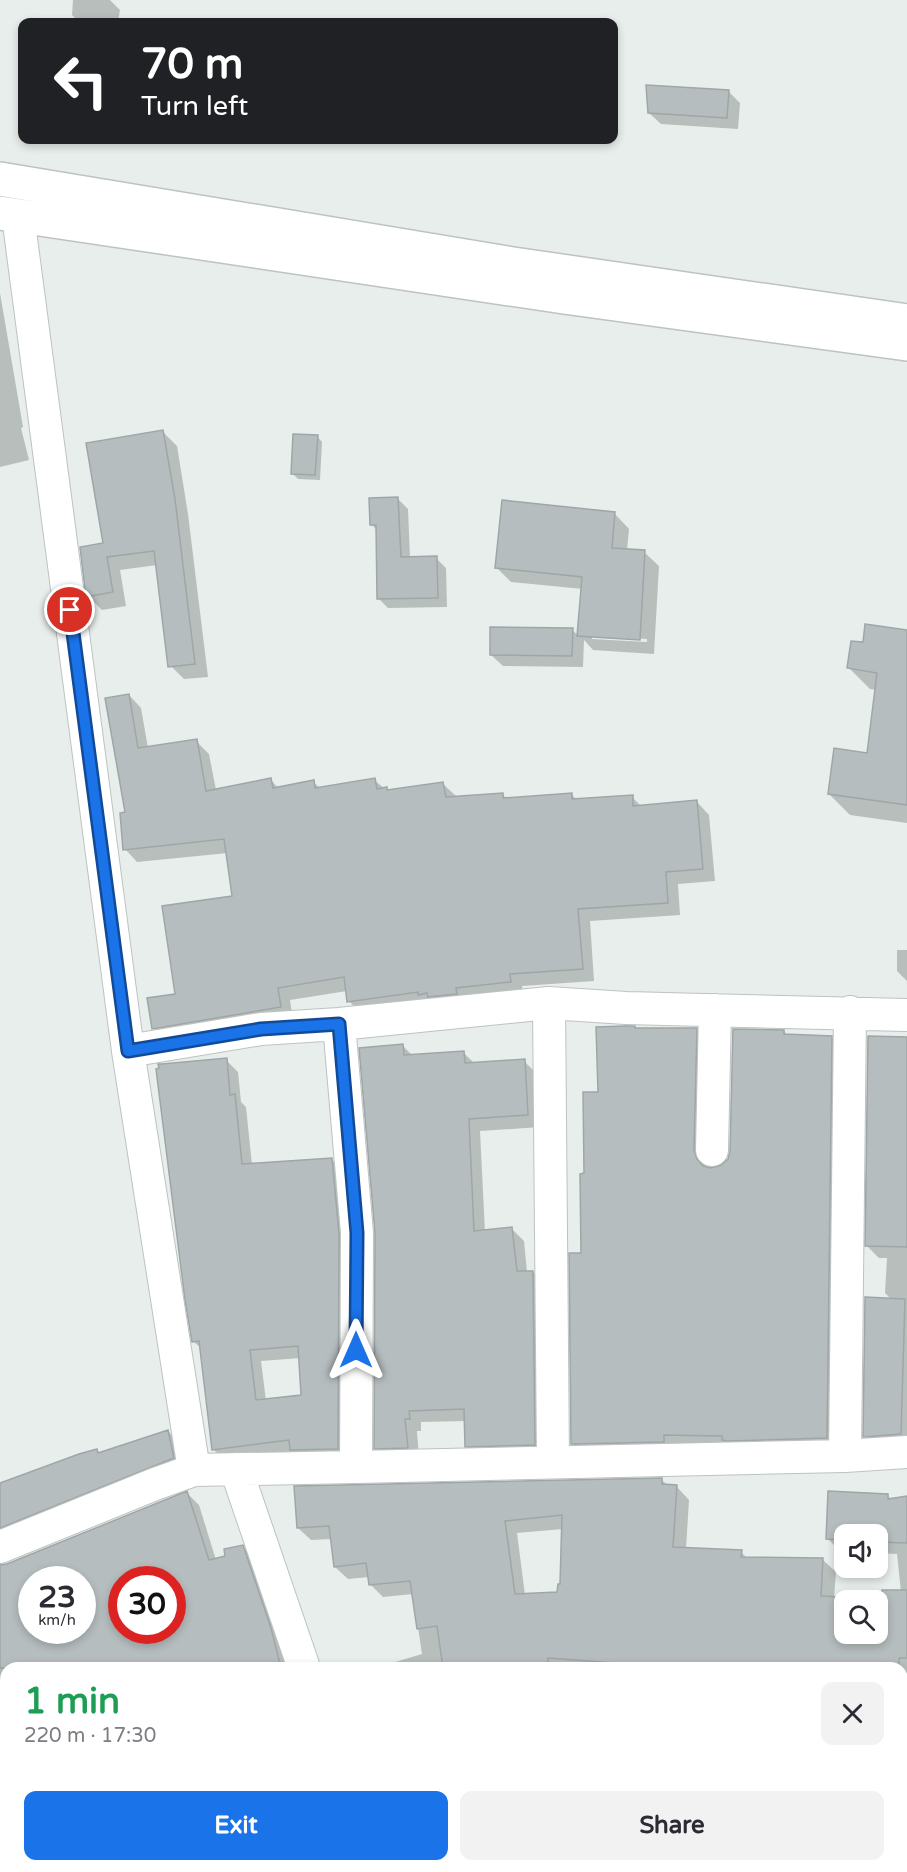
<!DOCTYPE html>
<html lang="en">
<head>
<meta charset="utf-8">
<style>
	body { margin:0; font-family:"Varela Round",sans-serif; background:#f2f2f3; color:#2b2b33; height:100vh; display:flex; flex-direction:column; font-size:22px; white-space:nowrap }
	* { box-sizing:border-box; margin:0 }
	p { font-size:20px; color:#7c7c81 }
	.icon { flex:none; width:33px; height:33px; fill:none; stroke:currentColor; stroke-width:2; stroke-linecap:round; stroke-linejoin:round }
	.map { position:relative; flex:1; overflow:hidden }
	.panel { position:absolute; left:0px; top:1662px; width:908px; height:210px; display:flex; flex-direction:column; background:#fff; border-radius:18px 18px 0 0; box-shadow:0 3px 9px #0003 }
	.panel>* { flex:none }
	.guide { position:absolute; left:18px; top:18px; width:600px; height:126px; border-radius:12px; box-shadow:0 3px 9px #0003; background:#202124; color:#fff; overflow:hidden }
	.fabs { position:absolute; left:834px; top:1524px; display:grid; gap:12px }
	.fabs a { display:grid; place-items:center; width:54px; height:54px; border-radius:12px; background:#fff; box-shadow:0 3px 9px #0003; font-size:30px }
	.speed { position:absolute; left:18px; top:1566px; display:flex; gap:12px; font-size:30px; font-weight:700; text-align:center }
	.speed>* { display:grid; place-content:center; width:78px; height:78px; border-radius:50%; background:#fff; box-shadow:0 3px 9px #0003; line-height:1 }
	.speed small { font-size:15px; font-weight:400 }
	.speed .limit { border:9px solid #d22; background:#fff; color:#111 }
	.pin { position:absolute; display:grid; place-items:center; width:51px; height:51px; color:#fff; margin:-26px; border:3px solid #fff; border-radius:50%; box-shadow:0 2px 6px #0007 }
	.me { position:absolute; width:66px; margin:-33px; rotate:0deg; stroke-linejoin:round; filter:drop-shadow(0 0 4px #0008) }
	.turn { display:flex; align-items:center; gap:21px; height:126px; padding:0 24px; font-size:27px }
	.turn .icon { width:78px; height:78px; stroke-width:2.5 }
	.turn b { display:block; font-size:42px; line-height:51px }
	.round { display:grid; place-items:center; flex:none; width:63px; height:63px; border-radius:12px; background:#f2f2f3 }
	.head { display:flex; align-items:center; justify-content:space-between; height:102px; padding:0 24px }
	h1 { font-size:36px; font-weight:800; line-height:45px; color:#1e9e55 }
	.action { display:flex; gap:12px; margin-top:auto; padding:12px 24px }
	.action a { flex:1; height:69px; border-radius:12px; background:#1a73e8; color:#fff; font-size:24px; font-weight:800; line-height:69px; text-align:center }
	.action a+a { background:#f2f2f3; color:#2b2b33 }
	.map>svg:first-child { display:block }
	.shadow { fill:#0003; fill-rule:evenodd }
	.building { fill:#b6bdbe; stroke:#9fa6a7; stroke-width:1.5; fill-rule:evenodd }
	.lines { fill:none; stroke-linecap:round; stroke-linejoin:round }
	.minor-casing { stroke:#bdc3c1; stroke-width:34 }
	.tertiary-casing { stroke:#bdc3c1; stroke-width:36 }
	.minor { stroke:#fff; stroke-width:32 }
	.tertiary { stroke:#fff; stroke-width:33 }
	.route-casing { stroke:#114b97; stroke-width:15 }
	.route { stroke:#1a73e8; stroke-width:10 }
</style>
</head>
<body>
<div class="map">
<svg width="907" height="1872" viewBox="0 0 907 1872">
	<rect width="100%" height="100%" fill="#e7eeeb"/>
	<!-- shadow -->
	<path class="shadow" d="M 73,0 L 110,0 L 120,10 L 118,22 L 79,22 L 72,15 Z
		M 728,91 L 740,103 L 738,129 L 661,124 L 649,113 Z
		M 0,293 L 23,427 L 21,428 L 29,460 L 0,467 Z
		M 163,432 L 177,446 L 188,514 L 208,677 L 184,679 L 170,665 L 157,565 L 120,570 L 126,606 L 102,610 L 88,596 L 105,545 Z
		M 317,436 L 322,442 L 320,480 L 298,479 L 292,473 Z
		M 398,499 L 408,509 L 410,558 L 436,558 L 446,568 L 447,607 L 388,608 L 378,598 L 377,530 L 371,524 Z
		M 615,514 L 629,529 L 627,550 L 644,552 L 659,566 L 654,654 L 593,650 L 584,640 L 583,667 L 503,666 L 491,655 L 572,630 L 579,636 L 583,589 L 511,582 L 496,567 ZM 592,636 L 647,639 L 647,642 L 592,639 Z
		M 907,631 L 907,823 L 850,815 L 829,794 L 868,754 L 877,690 L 870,689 L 849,668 L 864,644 Z
		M 129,695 L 141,708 L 148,748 L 196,741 L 209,754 L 216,790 L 271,780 L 279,789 L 313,782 L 320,788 L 374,780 L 389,792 L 443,784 L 456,796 L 502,794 L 507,799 L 571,794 L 577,800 L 632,797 L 642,807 L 697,802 L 709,815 L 715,881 L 678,884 L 680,915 L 590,921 L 594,981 L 522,986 L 523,994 L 361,1014 L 349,1001 L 347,991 L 290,1000 L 293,1020 L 166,1041 L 154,1028 L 177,995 L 234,898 L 228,853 L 137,862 L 125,849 Z
		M 897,950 L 907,950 L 907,981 L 897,971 Z
		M 696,1029 L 707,1041 L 705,1163 L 706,1168 L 711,1169 L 722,1167 L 729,1160 L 784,1031 L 788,1036 L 831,1037 L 843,1049 L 838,1449 L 584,1455 L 572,1444 L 585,1175 L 600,1094 L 637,1030 Z
		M 907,1039 L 907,1444 L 875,1446 L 865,1436 L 892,1300 L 885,1293 L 887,1258 L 879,1258 L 867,1246 Z
		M 403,1046 L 413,1056 L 463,1052 L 475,1064 L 524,1061 L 536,1073 L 540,1127 L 480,1131 L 485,1232 L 512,1229 L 524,1241 L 527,1272 L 533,1272 L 545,1284 L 546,1456 L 478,1458 L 466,1446 L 466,1421 L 421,1422 L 421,1431 L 417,1431 L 419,1459 L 388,1460 L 376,1448 Z
		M 226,1060 L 238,1072 L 241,1102 L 246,1107 L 252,1165 L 332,1160 L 344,1171 L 349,1460 L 303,1461 L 294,1452 L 225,1461 L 214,1450 L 202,1349 L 193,1341 ZM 301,1358 L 302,1397 L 266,1401 L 261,1361 Z
		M 168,1431 L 179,1443 L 185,1470 L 0,1545 L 0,1484 L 97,1451 L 100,1454 Z
		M 662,1480 L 668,1486 L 677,1487 L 689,1500 L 686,1549 L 741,1552 L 748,1559 L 823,1560 L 836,1572 L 834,1598 L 883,1600 L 901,1592 L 897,1554 L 878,1553 L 878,1534 L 844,1534 L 844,1552 L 841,1552 L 828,1539 L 887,1495 L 892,1500 L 907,1498 L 907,1679 L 902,1679 L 902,1668 L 375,1668 L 422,1654 L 413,1594 L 383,1597 L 370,1584 L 369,1577 L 348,1579 L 335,1567 L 332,1539 L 311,1540 L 298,1528 ZM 563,1529 L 561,1585 L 559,1594 L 525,1595 L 517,1533 ZM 844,1600 L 878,1600 L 878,1634 L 844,1634 Z
		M 187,1493 L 199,1505 L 216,1560 L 226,1558 L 242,1546 L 254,1558 L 289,1668 L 21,1668 L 0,1606 L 0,1566 L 7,1565 ZM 32,1580 L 82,1580 L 82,1630 L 32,1630 ZM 122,1580 L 172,1580 L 172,1630 L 122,1630 Z
		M 0,1659 L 6,1669 L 6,1698 L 0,1702 Z
		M 907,1715 L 907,1872 L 686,1872 L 683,1869 L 682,1866 L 902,1866 L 902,1717 Z
		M 6,1720 L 6,1866 L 94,1866 L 96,1872 L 0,1872 L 0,1722 Z
		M 161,1866 L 347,1866 L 350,1872 L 161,1872 Z
		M 391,1866 L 465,1866 L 465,1868 L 443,1872 L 397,1872 Z
		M 501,1866 L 611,1866 L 612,1872 L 502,1872 Z"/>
	<!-- building -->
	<path class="building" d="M 646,85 L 729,90 L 727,118 L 648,113 Z
		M 163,430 L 175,499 L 195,664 L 168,667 L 154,551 L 107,557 L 113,592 L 86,597 L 80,547 L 103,543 L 86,443 Z
		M 293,434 L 318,435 L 315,475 L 291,474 Z
		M 398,497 L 401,557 L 437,556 L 438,598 L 377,599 L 376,525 L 370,525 L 369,498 Z
		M 502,500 L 615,512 L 612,548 L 645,550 L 640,640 L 577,636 L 582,577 L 495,568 Z
		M 865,624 L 907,630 L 907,805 L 828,794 L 834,748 L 867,753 L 877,673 L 847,668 L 851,641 L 863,642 Z
		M 490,627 L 573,628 L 572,656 L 490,655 Z
		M 129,694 L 138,748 L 197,739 L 206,791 L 271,778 L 273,788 L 314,780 L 315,788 L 375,778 L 377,789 L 387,787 L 387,790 L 443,782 L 446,797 L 503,793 L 503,798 L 572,793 L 572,799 L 633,795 L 633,806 L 697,800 L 703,869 L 666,872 L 668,903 L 578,909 L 583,969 L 510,974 L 511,982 L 456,988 L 457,994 L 428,997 L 427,993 L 418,995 L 418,992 L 347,1002 L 344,977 L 278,988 L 281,1007 L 152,1029 L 147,998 L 175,994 L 162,906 L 232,896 L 224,839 L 123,850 L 120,813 L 125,812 L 105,698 Z
		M 626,1026 L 635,1026 L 635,1028 L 697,1028 L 694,1150 L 697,1159 L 703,1166 L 711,1168 L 721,1165 L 728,1159 L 730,1151 L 733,1029 L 784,1030 L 784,1034 L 832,1036 L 827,1438 L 728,1441 L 722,1440 L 722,1436 L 664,1435 L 664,1442 L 571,1444 L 569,1253 L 581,1253 L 580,1174 L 584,1173 L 583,1092 L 598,1092 L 596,1027 Z
		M 868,1036 L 907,1037 L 907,1247 L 865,1246 Z
		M 403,1044 L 404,1055 L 464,1051 L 465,1063 L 525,1059 L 528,1115 L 469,1119 L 474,1231 L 512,1227 L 517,1271 L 533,1271 L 535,1445 L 465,1447 L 464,1409 L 409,1411 L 410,1419 L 405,1419 L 408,1448 L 374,1449 L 375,1233 L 359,1048 Z
		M 227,1058 L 230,1095 L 235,1094 L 242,1164 L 332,1158 L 339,1234 L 338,1449 L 290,1450 L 289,1440 L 212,1450 L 199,1341 L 192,1342 L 185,1300 L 156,1069 L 159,1068 L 158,1064 L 162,1064 ZM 298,1346 L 301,1395 L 256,1400 L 250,1350 Z
		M 865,1297 L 905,1299 L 901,1434 L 863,1437 Z
		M 168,1430 L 174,1458 L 0,1528 L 0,1483 L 79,1454 L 97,1449 L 98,1453 Z
		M 662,1478 L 662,1484 L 677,1485 L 673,1547 L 742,1550 L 741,1557 L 823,1558 L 821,1596 L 881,1599 L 882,1590 L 907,1590 L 907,1658 L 899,1658 L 899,1667 L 869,1666 L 869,1668 L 614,1668 L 614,1663 L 548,1658 L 548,1664 L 510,1666 L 510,1668 L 443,1668 L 437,1626 L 417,1629 L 410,1581 L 369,1585 L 366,1563 L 334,1567 L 329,1526 L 297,1528 L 294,1486 ZM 562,1515 L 560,1584 L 558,1584 L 557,1592 L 515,1594 L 505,1521 ZM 844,1600 L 878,1600 L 878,1634 L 844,1634 Z
		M 187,1491 L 209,1560 L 225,1556 L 224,1549 L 243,1545 L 271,1628 L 281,1668 L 0,1668 L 0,1565 L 7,1564 ZM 32,1580 L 82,1580 L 82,1630 L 32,1630 ZM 122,1580 L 172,1580 L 172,1630 L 122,1630 Z
		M 828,1491 L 888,1494 L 888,1499 L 907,1496 L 907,1543 L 878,1542 L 878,1534 L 844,1534 L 844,1540 L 826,1539 Z"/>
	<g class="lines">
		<!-- minor casing -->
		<g class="minor-casing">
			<path id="minor" d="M 549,1003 L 553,1462
				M 128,1051 L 261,1029 L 339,1024 L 549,1003 L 626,1008 L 907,1015
				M 712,1150 L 715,1010
				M 845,1456 L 850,1012
				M 356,1467 L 845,1456 L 907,1452
				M 236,1469 L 304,1668
				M 194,1470 L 356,1467 L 357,1233 L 339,1024
				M 0,1547 L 155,1484 L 194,1470 L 128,1051 L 18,216
				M 902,1692 L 907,1691
				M 0,1703 L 6,1700
				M 140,1866 L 142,1872
				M 371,1866 L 373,1872
				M 656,1866 L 657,1872"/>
		</g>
		<!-- tertiary casing -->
		<g class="tertiary-casing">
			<path id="tertiary" d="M 0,179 L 513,264 L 907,321
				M 0,213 L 564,297 L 907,344"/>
		</g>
		<!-- minor -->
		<use href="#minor" class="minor"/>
		<!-- tertiary -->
		<use href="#tertiary" class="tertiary"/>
	</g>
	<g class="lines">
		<!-- route casing -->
		<g class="route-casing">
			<path id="route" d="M 70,610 L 128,1051 L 261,1029 L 339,1024 L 357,1233 L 356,1350"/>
		</g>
		<!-- route -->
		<use href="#route" class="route"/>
	</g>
</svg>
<div class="fabs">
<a><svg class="icon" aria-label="sound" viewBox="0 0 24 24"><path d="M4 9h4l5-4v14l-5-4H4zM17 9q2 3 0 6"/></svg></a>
<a><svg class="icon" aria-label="search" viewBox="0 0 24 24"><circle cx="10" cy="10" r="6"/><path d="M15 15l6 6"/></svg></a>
</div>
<div class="speed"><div>23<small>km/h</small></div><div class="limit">30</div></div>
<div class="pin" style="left:70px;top:610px;background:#d93025"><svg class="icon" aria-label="arrive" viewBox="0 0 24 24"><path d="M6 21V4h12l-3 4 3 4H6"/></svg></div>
<svg class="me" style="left:356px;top:1350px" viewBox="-20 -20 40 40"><path d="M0-17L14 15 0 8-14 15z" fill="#1a73e8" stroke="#fff" stroke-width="4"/></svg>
<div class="guide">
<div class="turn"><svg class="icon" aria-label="left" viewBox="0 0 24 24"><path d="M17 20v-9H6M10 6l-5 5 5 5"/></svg><div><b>70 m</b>Turn left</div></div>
</div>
<section class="panel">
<div class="head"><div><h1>1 min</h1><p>220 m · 17:30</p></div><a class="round"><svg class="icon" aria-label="close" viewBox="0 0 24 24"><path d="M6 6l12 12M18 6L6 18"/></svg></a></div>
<div class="action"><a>Exit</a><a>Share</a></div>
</section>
</div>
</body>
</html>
